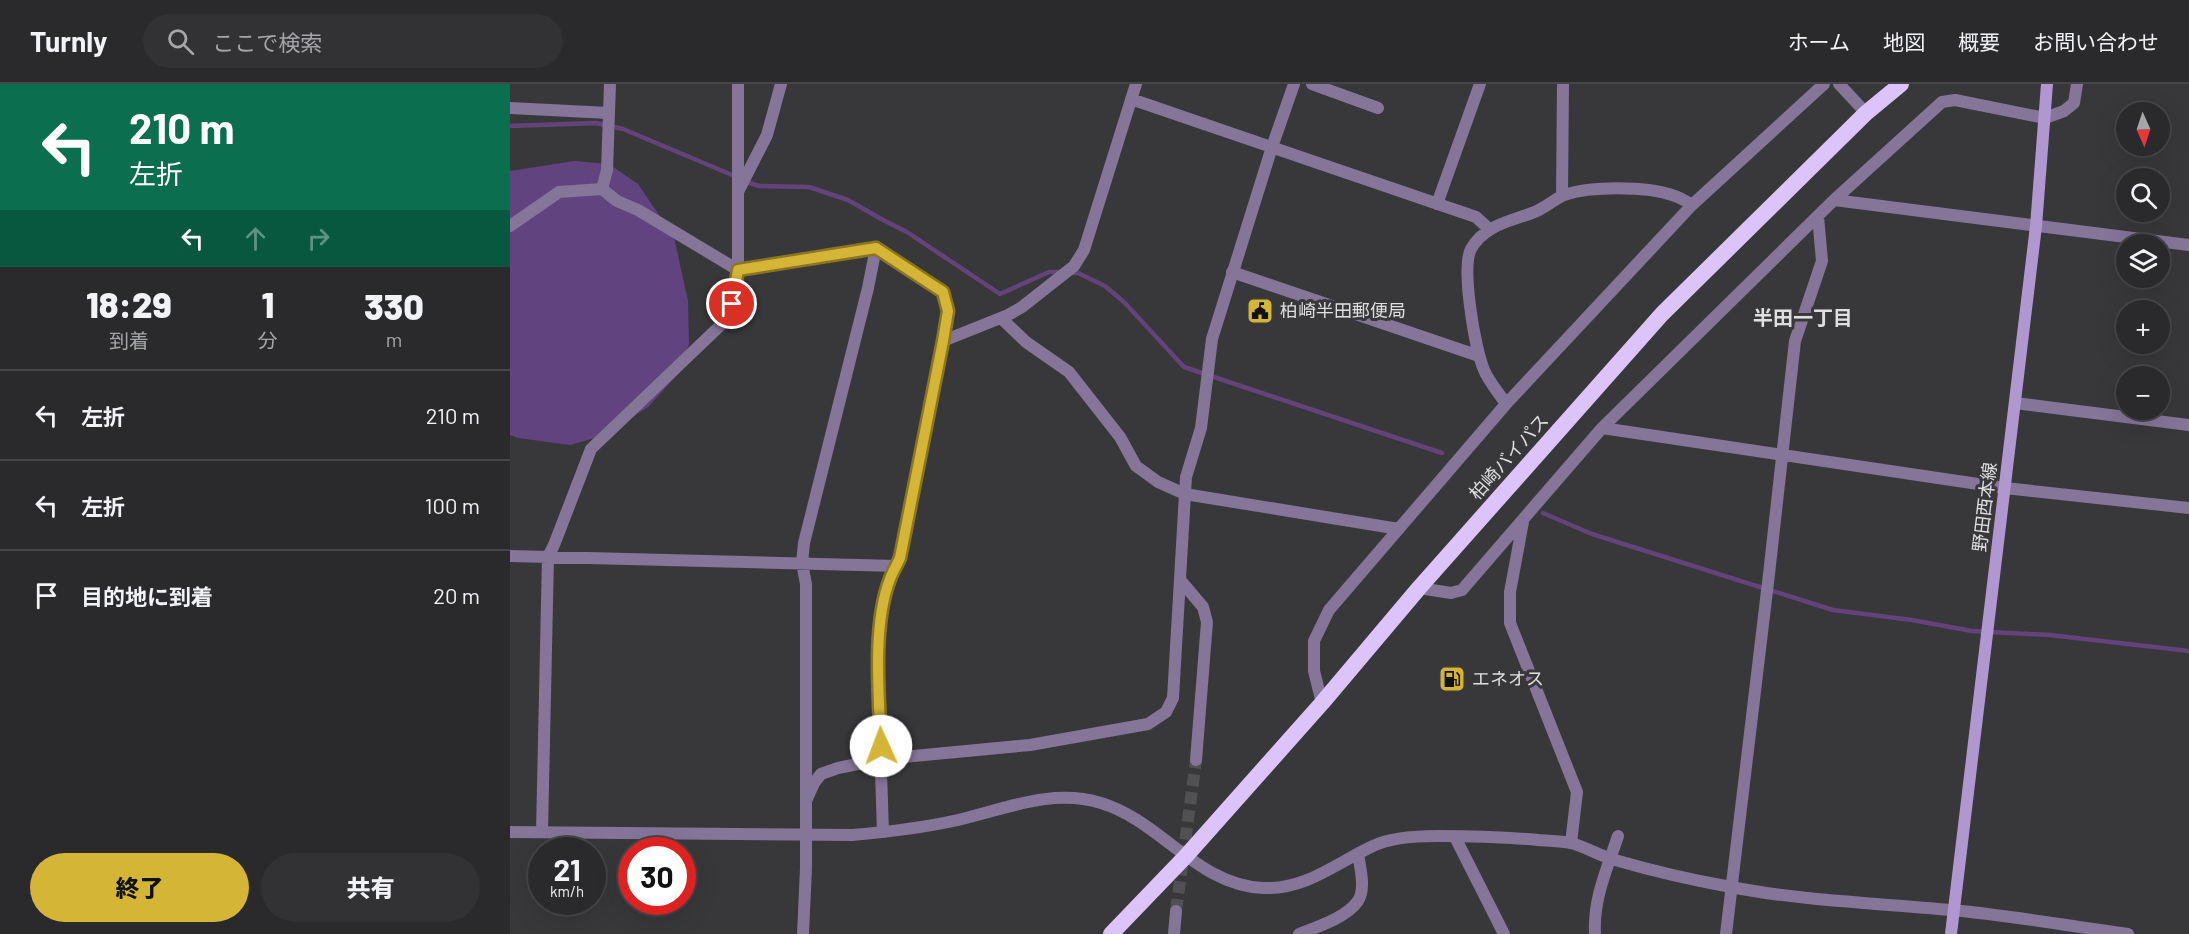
<!DOCTYPE html>
<html lang="ja">
<head>
<meta charset="utf-8">
<style>
	body { margin:0; font-family:Barlow,"Noto Sans JP",sans-serif; background:#323134; color:#f1f3f6; height:100vh; display:flex; flex-direction:column; font-size:22px; white-space:nowrap }
	* { box-sizing:border-box; margin:0 }
	p { font-size:20px; color:#a5a6a9 }
	.icon { flex:none; width:33px; height:33px; fill:none; stroke:currentColor; stroke-width:2; stroke-linecap:round; stroke-linejoin:round }
	.map { position:relative; flex:1; overflow:hidden }
	.side { display:flex; flex-direction:column; background:#2a292c; width:510px }
	.side>* { flex:none }
	.top-card { background:#0b6e4f; color:#fff; overflow:hidden }
	.needle { width:39px; rotate:177deg }
	.fabs { position:absolute; left:1606px; top:18px; display:grid; gap:12px }
	.fabs a { display:grid; place-items:center; width:54px; height:54px; border-radius:50%; background:#2a292c; box-shadow:0 6px 24px #0002,0 0 0 2px #464548; font-size:30px }
	.speed { position:absolute; left:18px; top:753px; display:flex; gap:12px; font-size:30px; font-weight:700; text-align:center }
	.speed>* { display:grid; place-content:center; width:78px; height:78px; border-radius:50%; background:#2a292c; box-shadow:0 6px 24px #0002,0 0 0 2px #464548; line-height:1 }
	.speed small { font-size:15px; font-weight:400 }
	.speed .limit { border:9px solid #d22; background:#fff; color:#111 }
	.pin { position:absolute; display:grid; place-items:center; width:51px; height:51px; color:#fff; margin:-26px; border:3px solid #fff; border-radius:50%; box-shadow:0 2px 6px #0007 }
	.me { position:absolute; width:66px; margin:-33px; rotate:358deg; stroke-linejoin:round; filter:drop-shadow(0 0 4px #0008) }
	.turn { display:flex; align-items:center; gap:21px; height:126px; padding:0 30px; font-size:27px }
	.turn .icon { width:78px; height:78px; stroke-width:2.5 }
	.turn b { display:block; font-size:42px; line-height:51px }
	.lanes { display:flex; align-items:center; height:57px; padding:0 30px; background:#0003; justify-content:center; gap:30px; direction:ltr }
	.lanes .off { opacity:.35 }
	.eta { display:flex; justify-content:space-evenly; align-items:center; height:102px; text-align:center }
	.eta b { font-size:36px; font-weight:800; line-height:42px }
	.button { display:flex; gap:12px; margin-top:auto; padding:12px 30px }
	.button a { flex:1; height:69px; border-radius:36px; background:#d4b535; color:#111; font-size:24px; font-weight:800; line-height:69px; text-align:center }
	.button a+a { background:#323134; color:#f1f3f6 }
	ul { padding:0; list-style:none }
	li { display:flex; align-items:center; gap:18px; height:90px; padding:0 30px; border-top:2px solid #464548 }
	li div { flex:1 }
	li b { display:block; font-size:22px }
	li em { font-style:normal }
	header { display:flex; align-items:center; gap:36px; box-sizing:border-box; height:84px; padding:0 30px; background:#2a292c; border-bottom:2px solid #464548 }
	header strong { font-size:28px }
	nav { display:flex; gap:33px; margin-inline-start:auto; font-size:21px }
	.search { width:420px; height:54px; background:#323134; display:flex; align-items:center; gap:15px; box-sizing:border-box; padding:0 21px; border-radius:33px; color:#a5a6a9; font-size:22px }
	main { display:flex; flex:1; min-height:0 }
	.map>svg:first-child { display:block }
	.green { fill:#60437f }
	.lines { fill:none; stroke-linecap:round; stroke-linejoin:round }
	.stream { stroke:#634379; stroke-width:4.5 }
	.tertiary-tunnel { stroke:#515053; stroke-width:12; stroke-dasharray:12 6; stroke-linecap:butt }
	.minor { stroke:#857599; stroke-width:12 }
	.tertiary { stroke:#857599; stroke-width:12 }
	.secondary { stroke:#b197d0; stroke-width:12 }
	.trunk { stroke:#dcc4fa; stroke-width:16 }
	.route-casing { stroke:#8a7622; stroke-width:15 }
	.route { stroke:#d4b535; stroke-width:10 }
	.labels { text-anchor:middle; stroke-width:6; stroke-linejoin:round; paint-order:stroke }
	.poi-label { font-size:18px; fill:#dfdee0; stroke:#38373a; text-anchor:start }
	.street-label { font-size:18px; fill:#dfdee0; stroke:#38373a }
	.neighbourhood-label { font-size:20px; font-weight:bold; fill:#dfdee0; stroke:#38373a }
</style>
</head>
<body>
<header>
<strong>Turnly</strong>
<div class="search"><svg class="icon" aria-label="search" viewBox="0 0 24 24"><circle cx="10" cy="10" r="6"/><path d="M15 15l6 6"/></svg>ここで検索</div>
<nav><a>ホーム</a><a>地図</a><a>概要</a><a>お問い合わせ</a></nav>
</header>
<main>
<section class="side">
<div class="top-card">
<div class="turn"><svg class="icon" aria-label="left" viewBox="0 0 24 24"><path d="M17 20v-9H6M10 6l-5 5 5 5"/></svg><div><b>210 m</b>左折</div></div>
<div class="lanes"><svg class="icon" aria-label="left" viewBox="0 0 24 24"><path d="M17 20v-9H6M10 6l-5 5 5 5"/></svg><svg class="icon off" aria-label="ahead" viewBox="0 0 24 24"><path d="M12 20V5M6 11l6-6 6 6"/></svg><svg class="icon off" aria-label="right" viewBox="0 0 24 24"><path d="M7 20v-9h11M14 6l5 5-5 5"/></svg></div>
</div>
<div class="eta">
<div><b>18:29</b><p>到着</p></div>
<div><b>1</b><p>分</p></div>
<div><b>330</b><p>m</p></div>
</div>
<ul>
<li><svg class="icon" aria-label="left" viewBox="0 0 24 24"><path d="M17 20v-9H6M10 6l-5 5 5 5"/></svg><div><b>左折</b></div><em>210 m</em></li>
<li><svg class="icon" aria-label="left" viewBox="0 0 24 24"><path d="M17 20v-9H6M10 6l-5 5 5 5"/></svg><div><b>左折</b></div><em>100 m</em></li>
<li><svg class="icon" aria-label="arrive" viewBox="0 0 24 24"><path d="M6 21V4h12l-3 4 3 4H6"/></svg><div><b>目的地に到着</b></div><em>20 m</em></li>
</ul>
<div class="button"><a>終了</a><a>共有</a></div>
</section>
<div class="map">
<svg width="1679" height="850" viewBox="0 0 1679 850">
	<rect width="100%" height="100%" fill="#38373a"/>
	<!-- green -->
	<path class="green" d="M 64,77 L 99,80 L 128,100 L 164,153 L 178,217 L 179,260 L 170,288 L 138,323 L 92,352 L 60,361 L 8,354 L 0,351 L 0,87 Z"/>
	<g class="lines">
		<!-- stream -->
		<path class="stream" d="M 0,42 L 86,39 L 113,45 L 227,93
			M 234,97 L 249,102 L 299,103 L 338,116 L 373,136 L 397,148 L 490,210 L 539,188 L 551,188
			M 559,189 L 568,189 L 595,202 L 614,218 L 674,283 L 932,369
			M 1033,429 L 1082,450 L 1323,526 L 1402,536 L 1462,547 L 1540,551 L 1679,567"/>
		<!-- tertiary-tunnel -->
		<path class="tertiary-tunnel" d="M 666,827 L 686,676"/>
		<!-- minor -->
		<path class="minor" d="M 802,0 L 868,24
			M 1329,0 L 1356,29
			M 621,15 L 966,133 L 979,145
			M 0,24 L 99,29
			M 92,105 L 97,86 L 100,0
			M 229,106 L 257,51 L 271,0
			M 1052,112 L 1053,0
			M 1324,116 L 1679,161
			M 927,120 L 970,0
			M 722,188 L 969,272
			M 491,234 L 516,258 L 559,288 L 610,353 L 626,382 L 648,398 L 675,410 L 889,445
			M 1505,319 L 1679,341
			M 996,320 C 989,309 979,298 974,286 C 965,265 951,184 961,165 C 973,142 1000,137 1022,129 C 1034,125 1043,116 1054,111 C 1081,102 1135,102 1162,111 C 1169,113 1176,117 1182,121
			M 1092,344 L 1495,404
			M 1013,438 L 1000,508 L 1000,539 L 1067,708 L 1061,759
			M 0,472 L 387,482
			M 909,504 L 941,509 L 952,506 L 1092,344 L 1324,116 L 1432,18 L 1445,16 L 1535,34 L 1554,27 L 1564,19 L 1567,0
			M 812,619 L 804,587 L 804,557 L 819,526 L 996,320 L 1182,121 L 1314,0
			M 32,748 L 38,473 L 44,461 L 81,365 L 214,238 L 222,220 L 228,186
			M 373,748 L 367,567 L 374,513 L 380,494 L 390,474 L 433,257 L 498,231 L 512,223 L 564,182 L 574,166 L 626,0
			M 945,753 L 994,850
			M 293,850 L 296,784 L 296,500 L 292,479 L 294,459 L 358,204 L 366,164
			M 1085,850 C 1083,815 1097,785 1108,752
			M 1216,850 L 1259,490 L 1285,257 L 1312,177 L 1308,132"/>
		<!-- tertiary -->
		<path class="tertiary" d="M 228,0 L 228,186
			M 0,142 L 49,108 L 92,105 L 107,117 L 128,126 L 228,186 L 366,164 L 433,208 L 438,227 L 433,257
			M 1495,404 L 1679,424
			M 671,497 L 693,523 L 697,538 L 686,676
			M 296,717 L 304,699 L 311,690 L 328,684 L 372,675 L 520,661 L 638,640 L 656,628 L 663,614 L 676,393 L 691,344 L 702,255 L 762,63 L 784,0
			M 0,748 L 342,751 C 378,748 412,744 448,736 C 496,725 541,704 591,719 C 651,737 687,801 753,804 C 796,806 826,779 863,762 C 881,753 908,752 928,752 C 962,752 995,753 1028,756 C 1039,757 1051,757 1061,759 C 1076,763 1090,772 1105,776 C 1143,787 1182,796 1221,803 C 1293,817 1367,819 1440,826 C 1499,831 1559,842 1618,850
			M 664,850 L 666,827
			M 789,850 C 807,843 836,834 848,817 C 856,805 850,783 848,770"/>
		<!-- secondary -->
		<path class="secondary" d="M 1441,850 L 1526,142 L 1537,0"/>
		<!-- trunk -->
		<path class="trunk" d="M 601,850 L 676,772 L 812,619 L 909,504 L 1152,230 L 1356,29 L 1391,0"/>
	</g>
	<g class="lines">
		<!-- route casing -->
		<g class="route-casing">
			<path id="route" d="M 222,220 L 228,186 L 366,164 L 433,208 L 438,227 L 433,257 L 390,474 C 387,481 383,487 380,495 C 362,541 369,613 371,662"/>
		</g>
		<!-- route -->
		<use href="#route" class="route"/>
	</g>
	<!-- icons -->
	<defs>
		<g id="civic-square" transform="scale(1.35)"><rect x="-9" y="-9" width="18" height="18" rx="4" fill="#d4b535" stroke="#38373a"/><path d="M-.6-6.5H3V-4.5H.6V-3L4-1V1h2V6H-6V1h2V-1L-.6-3ZM-1.2 2.5V6h2.4V2.5Z" fill="#111"/></g>
		<g id="fuel-square" transform="scale(1.35)"><rect x="-9" y="-9" width="18" height="18" rx="4" fill="#d4b535" stroke="#38373a"/><path d="M-5.5-6h7V0h2V4h1.3V-2.5L3-4.5l.8-.8L6-3V5H2.5V1h-1V6h-7ZM-4.2-4.7v3.2H.2V-4.7Z" fill="#111"/></g>
	</defs>
	<g fill-rule="evenodd">
		<use href="#civic-square" x="750" y="227"/>
		<use href="#fuel-square" x="942" y="595"/>
	</g>
	<g class="labels">
		<!-- poi labels -->
		<g class="poi-label">
			<text x="770" y="233">柏崎半田郵便局</text>
			<text x="962" y="601">エネオス</text>
		</g>
		<!-- street labels -->
		<g class="street-label">
			<text transform="translate(999 373) rotate(-48)" y="6">柏崎バイパス</text>
			<text transform="translate(1475 423) rotate(-83)" y="6">野田西本線</text>
		</g>
		<!-- neighbourhood labels -->
		<g class="neighbourhood-label">
			<text x="1293" y="241">半田一丁目</text>
		</g>
	</g>
</svg>
<div class="fabs">
<a><svg class="needle" viewBox="-14 -14 28 28"><path d="M0-13l5 13h-10z" fill="#e53935"/><path d="M0 13l5-13h-10z" fill="#a5a6a9"/></svg></a>
<a><svg class="icon" aria-label="search" viewBox="0 0 24 24"><circle cx="10" cy="10" r="6"/><path d="M15 15l6 6"/></svg></a>
<a><svg class="icon" aria-label="layers" viewBox="0 0 24 24"><path d="M12 4l9 5-9 5-9-5zM3 14l9 5 9-5"/></svg></a>
<a>+</a>
<a>−</a>
</div>
<div class="speed"><div>21<small>km/h</small></div><div class="limit">30</div></div>
<div class="pin" style="left:222px;top:220px;background:#d93025"><svg class="icon" aria-label="arrive" viewBox="0 0 24 24"><path d="M6 21V4h12l-3 4 3 4H6"/></svg></div>
<svg class="me" style="left:371px;top:662px" viewBox="-20 -20 40 40"><circle r="19" fill="#fff"/><path d="M0-13L10 11 0 6-10 11z" fill="#d4b535"/></svg>
</div>
</main>
</body>
</html>
